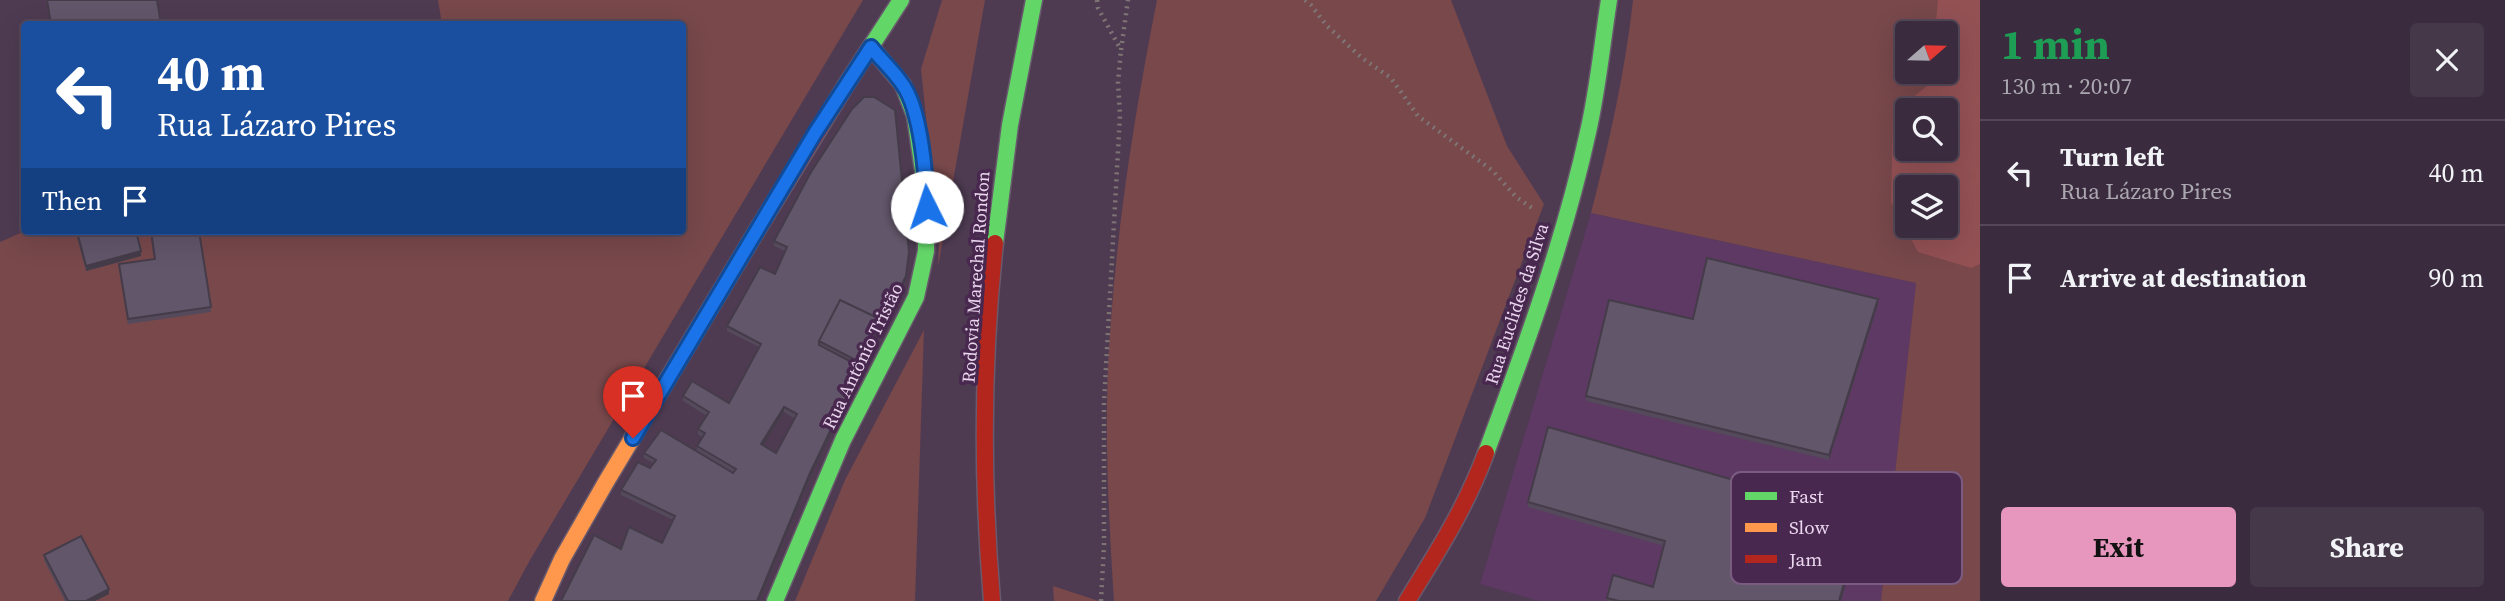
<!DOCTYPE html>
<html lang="en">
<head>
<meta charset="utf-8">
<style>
	body { margin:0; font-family:"Source Serif 4",serif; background:#453849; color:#f1f3f6; height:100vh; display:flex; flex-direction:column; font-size:26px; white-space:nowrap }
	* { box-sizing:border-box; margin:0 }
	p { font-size:23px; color:#aba7b0 }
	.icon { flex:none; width:38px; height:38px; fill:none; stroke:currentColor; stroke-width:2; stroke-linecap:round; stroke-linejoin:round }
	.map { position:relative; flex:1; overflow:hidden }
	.side { display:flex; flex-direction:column; background:#3a2c3e; width:525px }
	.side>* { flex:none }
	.banner { position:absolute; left:21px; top:21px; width:665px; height:214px; border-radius:7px; box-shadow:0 7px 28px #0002,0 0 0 2px #544858; background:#1a4fa0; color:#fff; overflow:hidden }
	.needle { width:46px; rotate:70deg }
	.buttons { position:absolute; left:1895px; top:21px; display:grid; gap:14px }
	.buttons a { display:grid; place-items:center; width:63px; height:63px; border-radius:7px; background:#3a2c3e; box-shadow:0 7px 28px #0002,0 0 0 2px #544858; font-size:35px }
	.pin { position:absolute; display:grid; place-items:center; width:60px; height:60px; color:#fff; margin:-72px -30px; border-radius:50% 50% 50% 0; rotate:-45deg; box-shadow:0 0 7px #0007 }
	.pin .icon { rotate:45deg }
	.me { position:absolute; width:77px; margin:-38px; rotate:356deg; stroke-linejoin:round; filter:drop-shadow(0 0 5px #0008) }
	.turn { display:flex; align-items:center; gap:24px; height:147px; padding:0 21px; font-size:32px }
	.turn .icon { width:91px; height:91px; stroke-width:2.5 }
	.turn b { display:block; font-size:49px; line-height:60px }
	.then { display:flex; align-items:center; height:66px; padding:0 21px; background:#0003; gap:14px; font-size:26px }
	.round { display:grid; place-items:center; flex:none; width:74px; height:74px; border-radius:7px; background:#453849 }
	.overview { display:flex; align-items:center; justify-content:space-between; height:119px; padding:0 21px }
	h1 { font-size:42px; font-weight:700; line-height:52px; color:#1e9e55 }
	.button { display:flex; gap:14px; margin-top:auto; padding:14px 21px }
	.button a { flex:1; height:80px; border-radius:7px; background:#e797bd; color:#111; font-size:28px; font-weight:700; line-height:80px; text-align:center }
	.button a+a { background:#453849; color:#f1f3f6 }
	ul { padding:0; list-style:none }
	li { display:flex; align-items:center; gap:21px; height:105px; padding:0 21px; border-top:2px solid #544858 }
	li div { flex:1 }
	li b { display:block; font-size:26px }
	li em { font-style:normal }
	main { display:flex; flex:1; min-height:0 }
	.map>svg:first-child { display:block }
	.built { fill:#5d3964 }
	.green { fill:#78484b; fill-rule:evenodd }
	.forest { fill:#935154; fill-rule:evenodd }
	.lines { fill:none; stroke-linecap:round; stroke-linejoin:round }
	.fast-casing { stroke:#68596c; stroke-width:19 }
	.slow-casing { stroke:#68596c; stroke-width:19 }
	.jam-casing { stroke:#68596c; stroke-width:19 }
	.path { stroke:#7f7574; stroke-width:4.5; stroke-dasharray:2 5; stroke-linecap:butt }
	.fast { stroke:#63d668; stroke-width:16 }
	.slow { stroke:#ff974d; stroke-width:16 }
	.jam { stroke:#b3261e; stroke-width:16 }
	.wall { fill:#544a5b; fill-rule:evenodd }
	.shaded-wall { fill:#453c4a }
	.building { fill:#62566a; stroke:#453c4a; stroke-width:2; fill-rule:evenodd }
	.route-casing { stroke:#114b97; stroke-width:18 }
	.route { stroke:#1a73e8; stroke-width:12 }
	.labels { text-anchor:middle; stroke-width:7; stroke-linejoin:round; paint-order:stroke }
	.street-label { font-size:18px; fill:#ead6ee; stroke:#49284f }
	.key { fill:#49284f; stroke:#795c7f; stroke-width:2 }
	.key-label { font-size:19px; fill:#ead6ee }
</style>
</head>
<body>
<main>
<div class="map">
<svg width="1980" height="601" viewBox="0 0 1980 601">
	<rect width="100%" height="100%" fill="#4e3b52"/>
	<!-- built -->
	<path class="built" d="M 1591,213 L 1916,283 L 1881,601 L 1539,601 L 1480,584 Z"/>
	<!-- green -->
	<path class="green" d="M 438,0 L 863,0 L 530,560 L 508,601 L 0,601 L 0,242 L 25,231 L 682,231 L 682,24 L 442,24 Z
		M 942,0 L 985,0 L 938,267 L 939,243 L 921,69 Z
		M 1157,0 L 1451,0 L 1507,146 L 1544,204 L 1425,518 L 1376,601 L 1114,601 C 1108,508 1103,413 1111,320 C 1119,212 1136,106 1157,0 Z
		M 1633,0 L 1980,0 L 1980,601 L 1881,601 L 1916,283 L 1591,213 C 1609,143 1625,73 1633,0 ZM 1908,33 L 1946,33 L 1946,72 L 1908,72 ZM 1908,110 L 1946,110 L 1946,149 L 1908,149 ZM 1908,187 L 1946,187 L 1946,226 L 1908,226 Z
		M 924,330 L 915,601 L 795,601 L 845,480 Z
		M 1053,586 L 1099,601 L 1054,601 Z"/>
	<!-- forest -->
	<path class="forest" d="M 1938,0 L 1980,0 L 1980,264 L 1971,268 L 1918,252 L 1891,202 L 1893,113 L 1931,83 L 1932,72 L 1946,72 L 1946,33 L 1935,33 ZM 1908,110 L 1946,110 L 1946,149 L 1908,149 ZM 1908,187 L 1946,187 L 1946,226 L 1908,226 Z"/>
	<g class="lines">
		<!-- fast casing -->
		<g class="fast-casing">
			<path id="fast" d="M 846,85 L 901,0
				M 995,243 L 1010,125 L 1034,0
				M 1486,453 C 1525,348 1564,242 1588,132 C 1598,89 1602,44 1609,0
				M 775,601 L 843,440 L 916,297 L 926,251 L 926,191 L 915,116 L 903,85 L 871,47"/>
		</g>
		<!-- slow casing -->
		<g class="slow-casing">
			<path id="slow" d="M 543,601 L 562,559 L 606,482 L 759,227"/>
		</g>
		<!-- jam casing -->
		<g class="jam-casing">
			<path id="jam" d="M 759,227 L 846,85
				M 992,601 C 982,483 982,361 995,243
				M 1407,601 C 1437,553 1466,507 1486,453"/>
		</g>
		<!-- path -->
		<path class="path" d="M 1097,0 L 1098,8 L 1121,50 L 1128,0
			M 1305,0 L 1311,5 L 1327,26 L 1362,58 L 1391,78 L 1418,116 L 1493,171 L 1516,197 L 1532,208
			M 1101,601 L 1104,545 L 1104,403 L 1120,115 L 1118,82 L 1121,50"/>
		<!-- fast -->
		<use href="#fast" class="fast"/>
		<!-- slow -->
		<use href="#slow" class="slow"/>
		<!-- jam -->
		<use href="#jam" class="jam"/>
	</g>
	<!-- wall -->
	<path class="wall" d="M 150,231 L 199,231 L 211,312 L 128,324 L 119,264 L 154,259 Z
		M 77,232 L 141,256 L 86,271 L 77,237 Z
		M 774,241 L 909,257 L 906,281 L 861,372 L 810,478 L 759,601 L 561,601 L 621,549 L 662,543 L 673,520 L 621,495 L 621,490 L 650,468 L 653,463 L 644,458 L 644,453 L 734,473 L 697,451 L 697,446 L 702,437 L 698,434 L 698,429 L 707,416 L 683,401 L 683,396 L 729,403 L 759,347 L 727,331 L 727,326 L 775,274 L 785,251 L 774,246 ZM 784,412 L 794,418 L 776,453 L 763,445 Z
		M 1878,304 L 1829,460 L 1586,401 L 1586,396 L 1693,319 Z
		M 1528,502 L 1863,522 L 1841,601 L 1607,601 L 1607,598 L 1653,587 L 1664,546 L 1528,507 Z
		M 44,555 L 109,594 L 95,601 L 65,601 L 44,560 Z"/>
	<!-- shaded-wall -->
	<path class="shaded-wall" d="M 141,251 L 141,256 L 86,271 L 86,266 Z
		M 909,252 L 906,281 L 861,372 L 810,478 L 759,601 L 757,601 L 810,473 L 861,367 L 861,363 Z
		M 1878,299 L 1878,304 L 1829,460 L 1829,455 Z
		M 784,407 L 784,412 L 761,449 L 761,444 Z
		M 1863,517 L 1863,522 L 1841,601 L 1839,601 Z
		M 109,589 L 109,594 L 95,601 L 86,601 Z"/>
	<!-- building -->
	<path class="building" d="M 47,0 L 157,0 L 161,24 L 51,24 Z
		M 864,97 L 874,97 L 895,110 L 909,252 L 906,276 L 882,325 L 882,320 L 840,300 L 819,341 L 819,345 L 861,367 L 810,473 L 757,601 L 561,601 L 594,535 L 621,549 L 629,527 L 662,543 L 675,516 L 621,490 L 638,462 L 650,468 L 656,460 L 644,453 L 661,430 L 733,473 L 736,469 L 697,446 L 705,433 L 698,429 L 709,412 L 683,396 L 692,381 L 729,403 L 761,344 L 727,326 L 760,267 L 775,274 L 787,247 L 774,241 L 811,172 L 852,109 ZM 784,407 L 797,414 L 776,453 L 761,444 Z
		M 81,231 L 136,231 L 141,251 L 86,266 L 77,232 Z
		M 151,231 L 199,231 L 211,307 L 128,319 L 119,264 L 155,259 Z
		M 1707,258 L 1878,299 L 1829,455 L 1586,396 L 1609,300 L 1693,319 Z
		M 840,300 L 882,320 L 861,363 L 819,341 Z
		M 1548,427 L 1863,517 L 1839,601 L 1619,601 L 1607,598 L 1613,575 L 1653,587 L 1665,541 L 1528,502 Z
		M 81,536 L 109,589 L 86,601 L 68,601 L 44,555 Z"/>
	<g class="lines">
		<!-- route casing -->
		<g class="route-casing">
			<path id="route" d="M 633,438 L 815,133 L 871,47 C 881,60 894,71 903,85 C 921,111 926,174 927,207"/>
		</g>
		<!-- route -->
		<use href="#route" class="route"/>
	</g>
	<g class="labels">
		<!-- street labels -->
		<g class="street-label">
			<text transform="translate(976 277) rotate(-86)" y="6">Rodovia Marechal Rondon</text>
			<text transform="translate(1517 304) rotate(-72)" y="6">Rua Euclides da Silva</text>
			<text transform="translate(863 356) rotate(-64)" y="6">Rua Antônio Tristão</text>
		</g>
	</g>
	<!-- legend -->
	<rect x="1731" y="472" width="231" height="112" rx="10" class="key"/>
	<rect x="1745" y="492" width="32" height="8" fill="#63d668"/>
	<rect x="1745" y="523" width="32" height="9" fill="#ff974d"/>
	<rect x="1745" y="555" width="32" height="8" fill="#b3261e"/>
	<g class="key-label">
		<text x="1789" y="503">Fast</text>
		<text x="1789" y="534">Slow</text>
		<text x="1789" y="566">Jam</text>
	</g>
</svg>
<div class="buttons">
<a><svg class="needle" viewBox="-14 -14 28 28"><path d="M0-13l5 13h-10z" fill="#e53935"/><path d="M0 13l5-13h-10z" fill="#aba7b0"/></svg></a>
<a><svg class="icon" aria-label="search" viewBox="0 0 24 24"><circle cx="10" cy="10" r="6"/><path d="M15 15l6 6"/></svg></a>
<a><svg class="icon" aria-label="layers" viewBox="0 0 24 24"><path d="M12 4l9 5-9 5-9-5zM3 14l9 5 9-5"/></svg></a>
</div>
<div class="pin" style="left:633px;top:438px;background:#d93025"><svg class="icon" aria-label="arrive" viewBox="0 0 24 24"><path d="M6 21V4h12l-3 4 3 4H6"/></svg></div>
<svg class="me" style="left:927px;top:207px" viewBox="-20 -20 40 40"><circle r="19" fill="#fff"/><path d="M0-13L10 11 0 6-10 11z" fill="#1a73e8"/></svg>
<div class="banner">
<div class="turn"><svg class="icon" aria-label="left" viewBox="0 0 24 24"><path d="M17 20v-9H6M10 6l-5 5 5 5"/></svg><div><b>40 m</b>Rua Lázaro Pires</div></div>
<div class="then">Then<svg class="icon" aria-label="arrive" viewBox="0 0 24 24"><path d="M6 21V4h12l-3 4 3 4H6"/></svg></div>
</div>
</div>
<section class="side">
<div class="overview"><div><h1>1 min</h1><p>130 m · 20:07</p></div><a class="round"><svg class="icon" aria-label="close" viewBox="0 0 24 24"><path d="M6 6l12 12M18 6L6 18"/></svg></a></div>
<ul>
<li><svg class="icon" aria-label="left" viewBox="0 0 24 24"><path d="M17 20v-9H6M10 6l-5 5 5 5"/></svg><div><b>Turn left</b><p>Rua Lázaro Pires</p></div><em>40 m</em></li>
<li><svg class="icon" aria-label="arrive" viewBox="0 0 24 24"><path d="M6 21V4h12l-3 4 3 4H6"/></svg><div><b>Arrive at destination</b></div><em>90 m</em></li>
</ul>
<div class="button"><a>Exit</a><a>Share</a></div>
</section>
</main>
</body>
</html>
